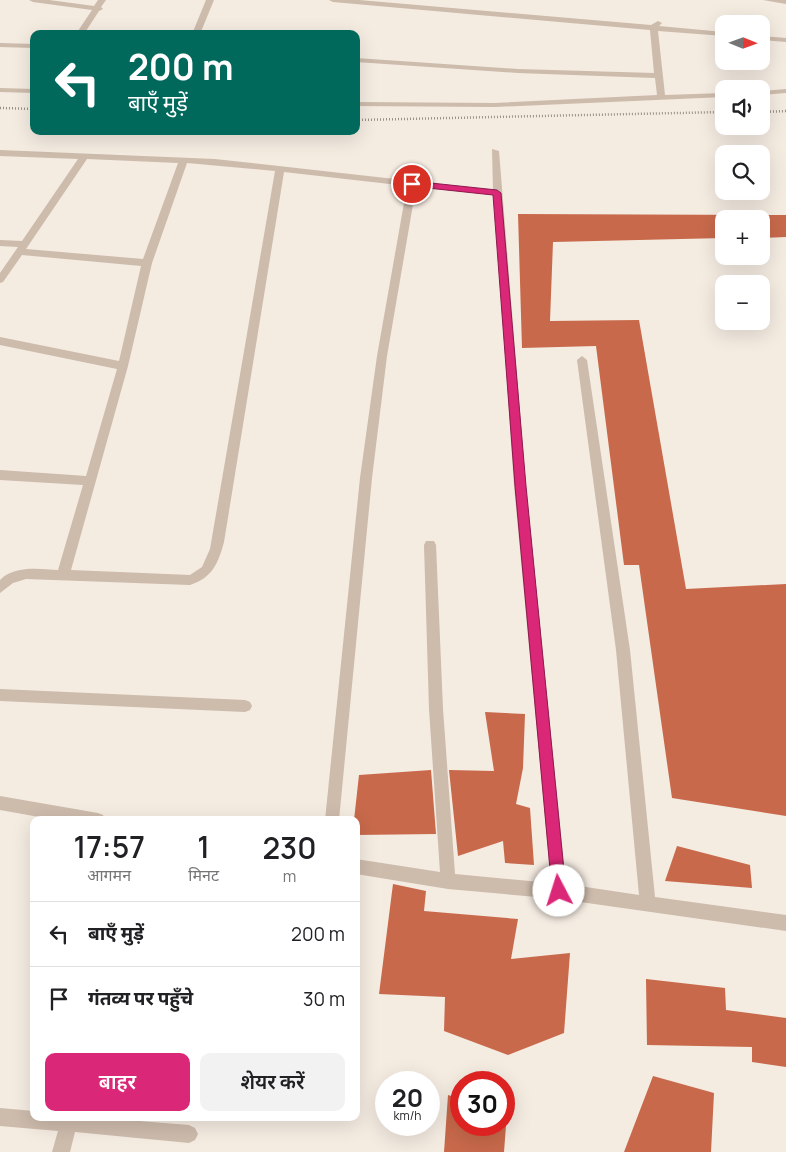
<!DOCTYPE html>
<html lang="hi">
<head>
<meta charset="utf-8">
<style>
	body { margin:0; font-family:Manrope,"Noto Sans Devanagari",sans-serif; background:#f2f2f2; color:#202124; height:100vh; display:flex; flex-direction:column; font-size:19px; white-space:nowrap }
	* { box-sizing:border-box; margin:0 }
	p { font-size:16px; color:#757577 }
	.icon { flex:none; width:28px; height:28px; fill:none; stroke:currentColor; stroke-width:2; stroke-linecap:round; stroke-linejoin:round }
	.map { position:relative; flex:1; overflow:hidden }
	.drawer { position:absolute; left:30px; top:816px; width:330px; height:305px; display:flex; flex-direction:column; background:#fff; border-radius:10px; box-shadow:0 5px 20px #0002 }
	.drawer>* { flex:none }
	.top-card { position:absolute; left:30px; top:30px; width:330px; height:105px; border-radius:10px; box-shadow:0 5px 20px #0002; background:#00695c; color:#fff; overflow:hidden }
	.needle { width:32px; rotate:91deg }
	.buttons { position:absolute; left:715px; top:15px; display:grid; gap:10px }
	.buttons a { display:grid; place-items:center; width:55px; height:55px; border-radius:10px; background:#fff; box-shadow:0 5px 20px #0002; font-size:25px }
	.speed { position:absolute; left:375px; top:1071px; display:flex; gap:10px; font-size:25px; font-weight:700; text-align:center }
	.speed>* { display:grid; place-content:center; width:65px; height:65px; border-radius:50%; background:#fff; box-shadow:0 5px 20px #0002; line-height:1 }
	.speed small { font-size:12px; font-weight:400 }
	.speed .limit { border:8px solid #d22; background:#fff; color:#111 }
	.pin { position:absolute; display:grid; place-items:center; width:42px; height:42px; color:#fff; margin:-21px; border:2px solid #fff; border-radius:50%; box-shadow:0 1px 5px #0007 }
	.me { position:absolute; width:55px; margin:-28px; rotate:355deg; stroke-linejoin:round; filter:drop-shadow(0 0 4px #0008) }
	.turn { display:flex; align-items:center; gap:18px; height:105px; padding:0 15px; font-size:22px }
	.turn .icon { width:65px; height:65px; stroke-width:2.5 }
	.turn b { display:block; font-size:35px; line-height:42px }
	.eta { display:flex; justify-content:space-evenly; align-items:center; height:85px; text-align:center }
	.eta b { font-size:30px; font-weight:600; line-height:35px }
	.button { display:flex; gap:10px; margin-top:auto; padding:10px 15px }
	.button a { flex:1; height:58px; border-radius:10px; background:#db2777; color:#fff; font-size:20px; font-weight:600; line-height:58px; text-align:center }
	.button a+a { background:#f2f2f2; color:#202124 }
	ul { padding:0; list-style:none }
	li { display:flex; align-items:center; gap:15px; height:65px; padding:0 15px; border-top:1px solid #e0e0e0 }
	li div { flex:1 }
	li b { display:block; font-size:19px }
	li em { font-style:normal }
	.map>svg:first-child { display:block }
	.building { fill:#c8694b }
	.lines { fill:none; stroke-linecap:round; stroke-linejoin:round }
	.minor { fill:#cdbbac; fill-rule:evenodd }
	.rail { stroke:#3b302b; stroke-width:2.5; stroke-dasharray:0.5 2.5; stroke-linecap:butt }
	.route { fill:#db2777; stroke:#8e194d }
</style>
</head>
<body>
<div class="map">
<svg width="786" height="1152" viewBox="0 0 786 1152">
	<rect width="100%" height="100%" fill="#f4ebe1"/>
	<!-- building -->
	<path class="building" d="M 518,214 L 786,215 L 786,237 L 761,238 L 761,219 L 724,219 L 724,238 L 553,242 L 550,321 L 639,320 L 686,589 L 786,584 L 786,816 L 672,798 L 639,565 L 624,565 L 596,346 L 522,348 Z
		M 485,712 L 525,714 L 523,768 L 516,804 L 530,808 L 534,865 L 505,863 L 503,841 L 458,856 L 449,770 L 494,771 Z
		M 431,770 L 436,834 L 356,835 L 356,820 L 354,820 L 359,775 Z
		M 677,846 L 750,865 L 752,888 L 665,881 Z
		M 393,884 L 426,891 L 424,911 L 518,919 L 511,959 L 570,953 L 564,1033 L 508,1055 L 444,1031 L 445,997 L 379,994 Z
		M 646,979 L 725,988 L 726,1010 L 786,1018 L 786,1067 L 752,1062 L 752,1047 L 647,1045 Z
		M 653,1076 L 714,1093 L 711,1152 L 624,1152 Z
		M 448,1095 L 461,1099 L 461,1125 L 504,1125 L 504,1111 L 507,1112 L 504,1152 L 444,1152 Z"/>
	<g class="lines">
		<!-- minor -->
		<path class="minor" d="M 29,0 L 49,0 L 94,6 L 98,0 L 106,0 L 101,7 L 103,9 L 99,11 L 84,34 L 76,34 L 92,10 L 33,2 Z
			M 206,0 L 214,0 L 200,34 L 192,34 Z
			M 329,0 L 359,0 L 651,25 L 658,21 L 662,23 L 659,26 L 724,32 L 724,36 L 658,31 L 665,95 L 724,93 L 724,97 L 495,107 L 356,106 L 356,102 L 495,103 L 657,95 L 655,78 L 518,73 L 356,62 L 356,58 L 518,69 L 654,73 L 650,30 L 333,2 Z
			M 763,0 L 786,0 L 786,4 Z
			M 761,36 L 786,38 L 786,42 L 761,40 Z
			M 0,43 L 34,44 L 34,48 L 0,47 Z
			M 0,88 L 34,89 L 34,93 L 0,92 Z
			M 786,89 L 786,93 L 761,95 L 761,91 Z
			M 492,149 L 499,151 L 526,486 L 566,884 L 639,895 L 616,650 L 577,360 L 582,356 L 587,360 L 630,650 L 655,897 L 786,915 L 786,931 L 559,899 L 448,889 L 356,874 L 356,859 L 440,872 L 429,709 L 424,545 L 426,541 L 434,541 L 436,545 L 443,709 L 455,874 L 551,883 L 514,486 L 494,195 L 416,187 L 387,356 L 372,478 L 339,820 L 325,820 L 360,478 L 377,356 L 407,186 L 284,172 L 224,542 C 218,564 212,578 190,585 L 26,579 L 13,583 L 0,593 L 0,580 C 15,565 39,569 58,570 L 83,485 L 0,480 L 0,470 L 86,476 L 117,369 L 0,345 L 0,337 L 119,361 L 141,266 L 22,255 L 3,282 L 0,283 L 0,273 L 18,247 L 0,246 L 0,240 L 22,241 L 78,159 L 0,156 L 0,150 L 215,159 L 493,190 ZM 87,159 L 178,163 L 143,259 L 26,249 ZM 187,163 L 275,171 L 210,549 L 202,567 L 190,575 L 71,570 L 128,366 L 152,263 Z
			M 0,689 L 245,700 L 250,702 L 252,706 L 250,710 L 245,712 L 0,701 Z
			M 0,796 L 98,813 L 103,815 L 105,820 L 56,820 L 0,810 Z
			M 0,1108 L 34,1111 L 34,1118 L 102,1118 L 189,1125 L 195,1128 L 198,1134 L 195,1140 L 189,1143 L 75,1132 L 70,1152 L 52,1152 L 58,1131 L 0,1126 Z"/>
		<!-- rail -->
		<path class="rail" d="M 0,108 L 34,109
			M 761,112 L 786,111
			M 356,120 L 724,112"/>
	</g>
	<!-- route -->
	<path class="route" d="M 412,181 L 497,190 L 501,193 L 526,486 L 566,891 L 564,896 L 559,898 L 554,896 L 552,891 L 515,486 L 493,195 L 409,186 L 409,182 Z"/>
</svg>
<div class="buttons">
<a><svg class="needle" viewBox="-14 -14 28 28"><path d="M0-13l5 13h-10z" fill="#e53935"/><path d="M0 13l5-13h-10z" fill="#757577"/></svg></a>
<a><svg class="icon" aria-label="sound" viewBox="0 0 24 24"><path d="M4 9h4l5-4v14l-5-4H4zM17 9q2 3 0 6"/></svg></a>
<a><svg class="icon" aria-label="search" viewBox="0 0 24 24"><circle cx="10" cy="10" r="6"/><path d="M15 15l6 6"/></svg></a>
<a>+</a>
<a>−</a>
</div>
<div class="speed"><div>20<small>km/h</small></div><div class="limit">30</div></div>
<div class="pin" style="left:412px;top:184px;background:#d93025"><svg class="icon" aria-label="arrive" viewBox="0 0 24 24"><path d="M6 21V4h12l-3 4 3 4H6"/></svg></div>
<svg class="me" style="left:559px;top:891px" viewBox="-20 -20 40 40"><circle r="19" fill="#fff"/><path d="M0-13L10 11 0 6-10 11z" fill="#db2777"/></svg>
<div class="top-card">
<div class="turn"><svg class="icon" aria-label="left" viewBox="0 0 24 24"><path d="M17 20v-9H6M10 6l-5 5 5 5"/></svg><div><b>200 m</b>बाएँ मुड़ें</div></div>
</div>
<section class="drawer">
<div class="eta">
<div><b>17:57</b><p>आगमन</p></div>
<div><b>1</b><p>मिनट</p></div>
<div><b>230</b><p>m</p></div>
</div>
<ul>
<li><svg class="icon" aria-label="left" viewBox="0 0 24 24"><path d="M17 20v-9H6M10 6l-5 5 5 5"/></svg><div><b>बाएँ मुड़ें</b></div><em>200 m</em></li>
<li><svg class="icon" aria-label="arrive" viewBox="0 0 24 24"><path d="M6 21V4h12l-3 4 3 4H6"/></svg><div><b>गंतव्य पर पहुँचे</b></div><em>30 m</em></li>
</ul>
<div class="button"><a>बाहर</a><a>शेयर करें</a></div>
</section>
</div>
</body>
</html>
